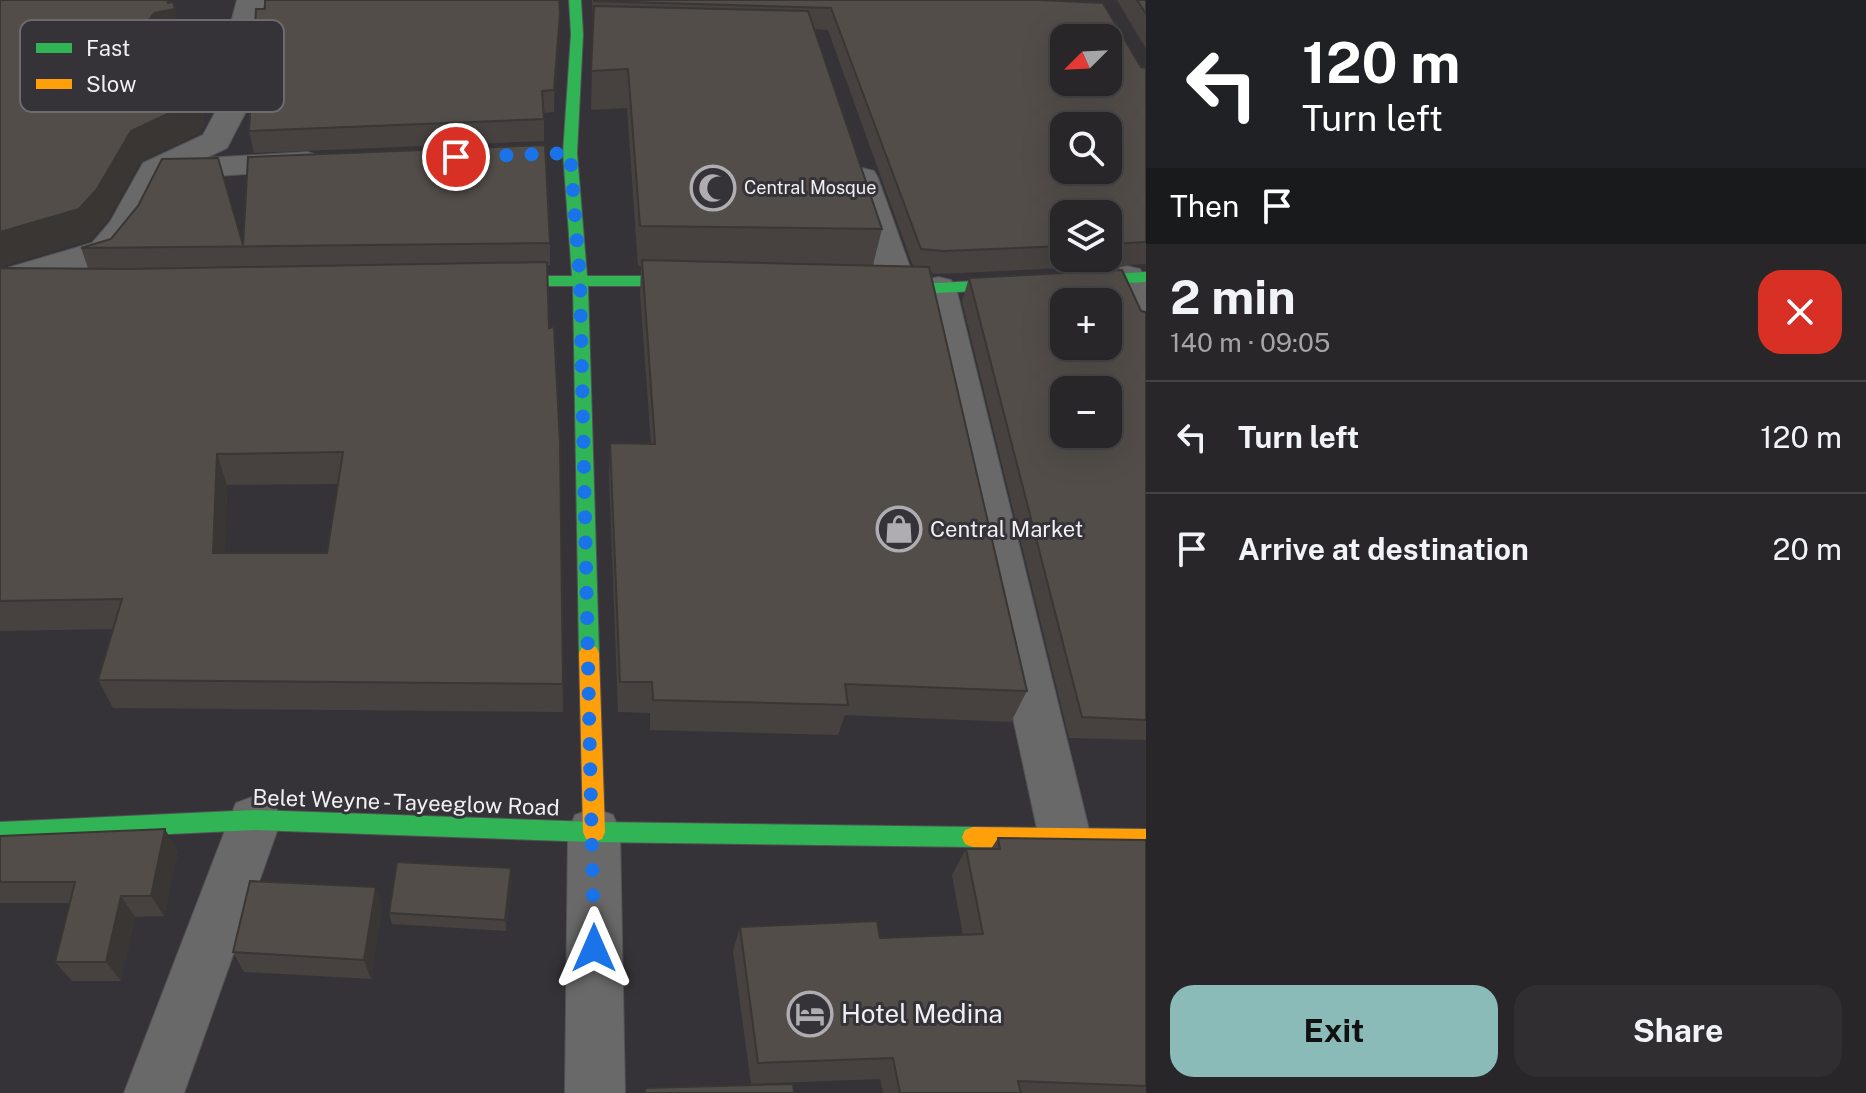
<!DOCTYPE html>
<html lang="en">
<head>
<meta charset="utf-8">
<style>
	body { margin:0; font-family:"Public Sans",sans-serif; background:#302e31; color:#f1f3f6; height:100vh; display:flex; flex-direction:column; font-size:30px; white-space:nowrap }
	* { box-sizing:border-box; margin:0 }
	p { font-size:26px; color:#a5a5a8 }
	.icon { flex:none; width:44px; height:44px; fill:none; stroke:currentColor; stroke-width:2; stroke-linecap:round; stroke-linejoin:round }
	.map { position:relative; flex:1; overflow:hidden }
	.drawer { display:flex; flex-direction:column; background:#282629; width:720px }
	.drawer>* { flex:none }
	.guide { background:#202124; color:#fff; overflow:hidden }
	.needle { width:52px; rotate:246deg }
	.controls { position:absolute; left:1050px; top:24px; display:grid; gap:16px }
	.controls a { display:grid; place-items:center; width:72px; height:72px; border-radius:16px; background:#282629; box-shadow:0 8px 32px #0002,0 0 0 2px #444346; font-size:40px }
	.pin { position:absolute; display:grid; place-items:center; width:68px; height:68px; color:#fff; margin:-34px; border:4px solid #fff; border-radius:50%; box-shadow:0 2px 8px #0007 }
	.me { position:absolute; width:88px; margin:-44px; rotate:0deg; stroke-linejoin:round; filter:drop-shadow(0 0 6px #0008) }
	.turn { display:flex; align-items:center; gap:28px; height:168px; padding:0 24px; font-size:36px }
	.turn .icon { width:104px; height:104px; stroke-width:2.5 }
	.turn b { display:block; font-size:56px; line-height:68px }
	.then { display:flex; align-items:center; height:76px; padding:0 24px; background:#0003; gap:16px; font-size:30px }
	.round { display:grid; place-items:center; flex:none; width:84px; height:84px; border-radius:24px; background:#302e31 }
	.overview { display:flex; align-items:center; justify-content:space-between; height:136px; padding:0 24px }
	h1 { font-size:48px; font-weight:700; line-height:60px }
	.primary-button { display:flex; gap:16px; margin-top:auto; padding:16px 24px }
	.primary-button a { flex:1; height:92px; border-radius:24px; background:#8bbbb9; color:#111; font-size:32px; font-weight:700; line-height:92px; text-align:center }
	.primary-button a+a { background:#302e31; color:#f1f3f6 }
	ul { padding:0; list-style:none }
	li { display:flex; align-items:center; gap:24px; height:112px; padding:0 24px; border-top:2px solid #444346 }
	li div { flex:1 }
	li b { display:block; font-size:30px }
	li em { font-style:normal }
	main { display:flex; flex:1; min-height:0 }
	.map>svg:first-child { display:block }
	.lines { fill:none; stroke-linecap:round; stroke-linejoin:round }
	.street-casing { stroke:#535254; stroke-width:2 }
	.fast-casing { stroke:#535254; stroke-width:2 }
	.slow-casing { stroke:#535254; stroke-width:2 }
	.street { fill:#6a6969; fill-rule:evenodd }
	.fast { fill:#30b455; fill-rule:evenodd }
	.slow { fill:#ff9f0a; fill-rule:evenodd }
	.wall { fill:#47423f; fill-rule:evenodd }
	.shaded-wall { fill:#393633 }
	.building { fill:#524d49; stroke:#393633; stroke-width:2; fill-rule:evenodd }
	.route { stroke:#1a73e8; stroke-width:14; stroke-dasharray:0 25.2 }
	.labels { text-anchor:middle; stroke-width:6; stroke-linejoin:round; paint-order:stroke }
	.far-poi-label { font-size:18px; fill:#f0eff3; stroke:#353238; text-anchor:start }
	.poi-label { font-size:22px; fill:#f0eff3; stroke:#353238; text-anchor:start }
	.street-label { font-size:22px; fill:#f0eff3; stroke:#353238 }
	.near-poi-label { font-size:26px; fill:#f0eff3; stroke:#353238; text-anchor:start }
	.key { fill:#353238; stroke:#6d6b70; stroke-width:2 }
	.key-label { font-size:22px; fill:#f0eff3 }
</style>
</head>
<body>
<main>
<div class="map">
<svg width="1146" height="1093" viewBox="0 0 1146 1093">
	<rect width="100%" height="100%" fill="#353337"/>
	<g class="lines">
		<!-- street casing -->
		<g class="street-casing">
			<path id="street" d="M 237,0 L 265,0 L 255,40 L 255,94 L 227,148 L 206,158 L 307,152 L 318,155 L 323,162 L 318,169 L 176,179 L 167,177 L 142,226 L 116,259 L 0,293 L 0,270 L 92,243 L 110,222 L 143,163 L 203,135 L 225,94 L 226,51 L 172,60 L 162,57 L 158,51 L 162,45 L 228,33 Z
				M 862,168 L 874,171 L 878,178 L 916,284 L 911,292 L 898,295 L 885,292 L 880,284 L 846,178 L 850,171 Z
				M 1127,266 L 1140,269 L 1146,280 L 1146,335 L 1133,332 L 1109,277 L 1114,269 Z
				M 938,277 L 951,280 L 956,288 L 1091,838 L 1084,855 L 1065,862 L 1046,855 L 1039,838 L 920,288 L 925,280 Z
				M 255,796 L 274,803 L 281,820 L 184,1093 L 124,1093 L 229,820 L 236,803 Z
				M 594,808 L 613,815 L 620,832 L 625,1093 L 565,1093 L 568,832 L 575,815 Z"/>
		</g>
		<!-- fast casing -->
		<g class="fast-casing">
			<path id="fast" d="M 569,0 L 581,0 L 583,34 L 577,153 L 587,276 L 700,276 L 707,281 L 700,286 L 588,286 L 599,653 L 596,659 L 589,661 L 582,659 L 579,653 L 573,286 L 489,286 L 482,281 L 489,276 L 572,276 L 563,153 L 571,34 Z
				M 1146,272 L 1146,282 L 938,293 L 873,289 L 866,284 L 873,279 L 938,283 Z
				M 255,810 L 594,822 L 973,827 L 981,830 L 984,837 L 981,844 L 973,847 L 594,842 L 255,830 L 0,842 L 0,822 Z"/>
		</g>
		<!-- slow casing -->
		<g class="slow-casing">
			<path id="slow" d="M 589,645 L 596,647 L 599,653 L 605,832 L 602,839 L 594,842 L 586,839 L 583,832 L 579,653 L 582,647 Z
				M 973,827 L 1146,829 L 1146,849 L 973,847 L 965,844 L 962,837 L 965,830 Z"/>
		</g>
		<!-- street -->
		<use href="#street" class="street"/>
		<!-- fast -->
		<use href="#fast" class="fast"/>
		<!-- slow -->
		<use href="#slow" class="slow"/>
	</g>
	<!-- wall -->
	<path class="wall" d="M 592,0 L 1039,0 L 1141,67 L 1146,68 L 1146,264 L 938,274 L 930,273 L 1027,691 L 1011,722 L 845,715 L 838,735 L 650,730 L 650,713 L 618,712 L 609,476 L 610,443 L 651,444 L 640,294 L 641,266 L 638,266 L 627,108 L 591,110 L 593,22 ZM 814,29 L 828,30 L 913,266 L 873,265 L 882,229 ZM 1064,214 L 1108,214 L 1108,258 L 1064,258 Z
		M 1117,0 L 1146,0 L 1146,49 Z
		M 265,9 L 560,13 L 560,34 L 554,112 L 544,113 L 544,141 L 254,153 L 249,131 Z
		M 550,243 L 550,265 L 547,265 L 549,328 L 560,444 L 563,712 L 113,708 L 98,680 L 113,629 L 0,631 L 0,268 L 88,268 L 81,248 L 243,245 ZM 338,484 L 327,553 L 225,553 L 227,485 Z
		M 969,278 L 1146,312 L 1146,740 L 1069,738 L 962,301 Z
		M 0,836 L 178,851 L 164,916 L 135,917 L 121,981 L 72,981 L 55,962 L 70,903 L 0,903 Z
		M 998,838 L 1146,840 L 1146,1093 L 883,1093 L 880,1079 L 751,1084 L 733,951 L 740,927 L 880,938 L 963,935 L 952,875 L 966,849 L 991,849 Z
		M 512,879 L 506,931 L 392,924 L 389,913 Z
		M 382,907 L 371,979 L 244,972 L 233,952 Z"/>
	<!-- shaded-wall -->
	<path class="shaded-wall" d="M 175,9 L 182,38 L 161,42 L 147,23 L 154,13 Z
		M 560,13 L 560,34 L 554,112 L 554,90 Z
		M 199,92 L 206,122 L 201,133 L 140,162 L 108,220 L 90,240 L 0,267 L 0,232 L 131,131 Z
		M 217,454 L 227,485 L 224,583 L 213,553 Z
		M 165,829 L 178,851 L 164,916 L 151,896 Z
		M 511,868 L 512,879 L 506,931 L 505,920 Z
		M 376,887 L 382,907 L 371,979 L 364,960 Z
		M 121,896 L 135,917 L 121,981 L 106,962 Z"/>
	<!-- building -->
	<path class="building" d="M 0,0 L 167,0 L 168,3 L 173,2 L 175,9 L 154,13 L 147,23 L 153,30 L 163,33 L 181,31 L 199,92 L 193,102 L 131,131 L 97,189 L 79,209 L 0,232 Z
		M 265,0 L 559,0 L 560,13 L 554,90 L 542,91 L 544,119 L 249,131 L 256,9 L 265,9 Z
		M 594,0 L 1039,0 L 1103,3 L 1141,67 L 1146,68 L 1146,242 L 1108,244 L 1108,214 L 1064,214 L 1064,246 L 944,251 L 921,249 L 831,8 L 594,1 ZM 1064,38 L 1108,38 L 1108,82 L 1064,82 ZM 1064,126 L 1108,126 L 1108,170 L 1064,170 Z
		M 1137,0 L 1146,0 L 1146,14 Z
		M 594,6 L 808,11 L 882,229 L 640,226 L 628,69 L 591,71 Z
		M 545,145 L 550,243 L 81,248 L 111,239 L 138,206 L 162,159 L 218,158 L 243,245 L 248,157 Z
		M 642,260 L 929,267 L 1027,691 L 845,684 L 848,705 L 653,700 L 652,682 L 620,682 L 610,443 L 655,444 Z
		M 547,262 L 549,328 L 554,327 L 560,444 L 563,684 L 98,680 L 122,599 L 0,601 L 0,268 L 127,269 ZM 343,452 L 327,553 L 213,553 L 217,454 Z
		M 1122,270 L 1141,311 L 1146,312 L 1146,720 L 1082,717 L 969,278 ZM 1064,302 L 1108,302 L 1108,346 L 1064,346 ZM 1064,390 L 1108,390 L 1108,434 L 1064,434 Z
		M 165,829 L 151,896 L 121,896 L 106,962 L 55,962 L 75,882 L 0,882 L 0,836 Z
		M 998,838 L 1146,840 L 1146,1086 L 1018,1081 L 1021,1093 L 900,1093 L 893,1058 L 758,1063 L 740,927 L 877,921 L 880,938 L 983,934 L 966,849 L 1000,849 Z
		M 397,862 L 511,868 L 505,920 L 389,913 Z
		M 250,881 L 376,887 L 364,960 L 233,952 Z
		M 793,1084 L 794,1093 L 645,1093 L 645,1088 Z"/>
	<g class="lines">
		<!-- route -->
		<path class="route" d="M 456,157 L 570,153 L 580,279 L 594,948"/>
	</g>
	<!-- icons -->
	<defs>
		<g id="mosque-ring" transform="scale(2.3)"><circle r="9.5" fill="#353238" stroke="#afadb1" stroke-width="1.5"/><path d="M3.5-4.9A6 6 0 1 0 3.5 4.9A5 5 0 1 1 3.5-4.9Z" fill="#afadb1"/></g>
		<g id="shop-ring" transform="scale(2.3)"><circle r="9.5" fill="#353238" stroke="#afadb1" stroke-width="1.5"/><path d="M-5-2.5h2.3a2.7 3.5 0 0 1 5.4 0H5L5.5 6h-11ZM-1.5-2.5h3a1.5 2.3 0 0 0-3 0Z" fill="#afadb1"/></g>
		<g id="hotel-ring" transform="scale(2.3)"><circle r="9.5" fill="#353238" stroke="#afadb1" stroke-width="1.5"/><path d="M-6-4.5h1.5V1H6V5H4.5V3h-9V5H-6ZM-4 0a1.8 1.8 0 1 1 3.6 0ZM.5 0V-2.5h3Q6-2.5 6 0Z" fill="#afadb1"/></g>
	</defs>
	<g fill-rule="evenodd">
		<use href="#mosque-ring" x="713" y="188"/>
		<use href="#shop-ring" x="899" y="529"/>
		<use href="#hotel-ring" x="810" y="1014"/>
	</g>
	<g class="labels">
		<!-- far-poi labels -->
		<g class="far-poi-label">
			<text x="744" y="194">Central Mosque</text>
		</g>
		<!-- poi labels -->
		<g class="poi-label">
			<text x="930" y="537">Central Market</text>
		</g>
		<!-- street labels -->
		<g class="street-label">
			<text transform="translate(406 802) rotate(2)" y="8">Belet Weyne - Tayeeglow Road</text>
		</g>
		<!-- near-poi labels -->
		<g class="near-poi-label">
			<text x="841" y="1023">Hotel Medina</text>
		</g>
	</g>
	<!-- legend -->
	<rect x="20" y="20" width="264" height="92" rx="12" class="key"/>
	<rect x="36" y="43" width="36" height="10" fill="#30b455"/>
	<rect x="36" y="79" width="36" height="10" fill="#ff9f0a"/>
	<g class="key-label">
		<text x="86" y="56">Fast</text>
		<text x="86" y="92">Slow</text>
	</g>
</svg>
<div class="controls">
<a><svg class="needle" viewBox="-14 -14 28 28"><path d="M0-13l5 13h-10z" fill="#e53935"/><path d="M0 13l5-13h-10z" fill="#a5a5a8"/></svg></a>
<a><svg class="icon" aria-label="search" viewBox="0 0 24 24"><circle cx="10" cy="10" r="6"/><path d="M15 15l6 6"/></svg></a>
<a><svg class="icon" aria-label="layers" viewBox="0 0 24 24"><path d="M12 4l9 5-9 5-9-5zM3 14l9 5 9-5"/></svg></a>
<a>+</a>
<a>−</a>
</div>
<div class="pin" style="left:456px;top:157px;background:#d93025"><svg class="icon" aria-label="arrive" viewBox="0 0 24 24"><path d="M6 21V4h12l-3 4 3 4H6"/></svg></div>
<svg class="me" style="left:594px;top:948px" viewBox="-20 -20 40 40"><path d="M0-17L14 15 0 8-14 15z" fill="#1a73e8" stroke="#fff" stroke-width="4"/></svg>
</div>
<section class="drawer">
<div class="guide">
<div class="turn"><svg class="icon" aria-label="left" viewBox="0 0 24 24"><path d="M17 20v-9H6M10 6l-5 5 5 5"/></svg><div><b>120 m</b>Turn left</div></div>
<div class="then">Then<svg class="icon" aria-label="arrive" viewBox="0 0 24 24"><path d="M6 21V4h12l-3 4 3 4H6"/></svg></div>
</div>
<div class="overview"><div><h1>2 min</h1><p>140 m · 09:05</p></div><a class="round" style="background:#d93025;color:#fff"><svg class="icon" aria-label="close" viewBox="0 0 24 24"><path d="M6 6l12 12M18 6L6 18"/></svg></a></div>
<ul>
<li><svg class="icon" aria-label="left" viewBox="0 0 24 24"><path d="M17 20v-9H6M10 6l-5 5 5 5"/></svg><div><b>Turn left</b></div><em>120 m</em></li>
<li><svg class="icon" aria-label="arrive" viewBox="0 0 24 24"><path d="M6 21V4h12l-3 4 3 4H6"/></svg><div><b>Arrive at destination</b></div><em>20 m</em></li>
</ul>
<div class="primary-button"><a>Exit</a><a>Share</a></div>
</section>
</main>
</body>
</html>
